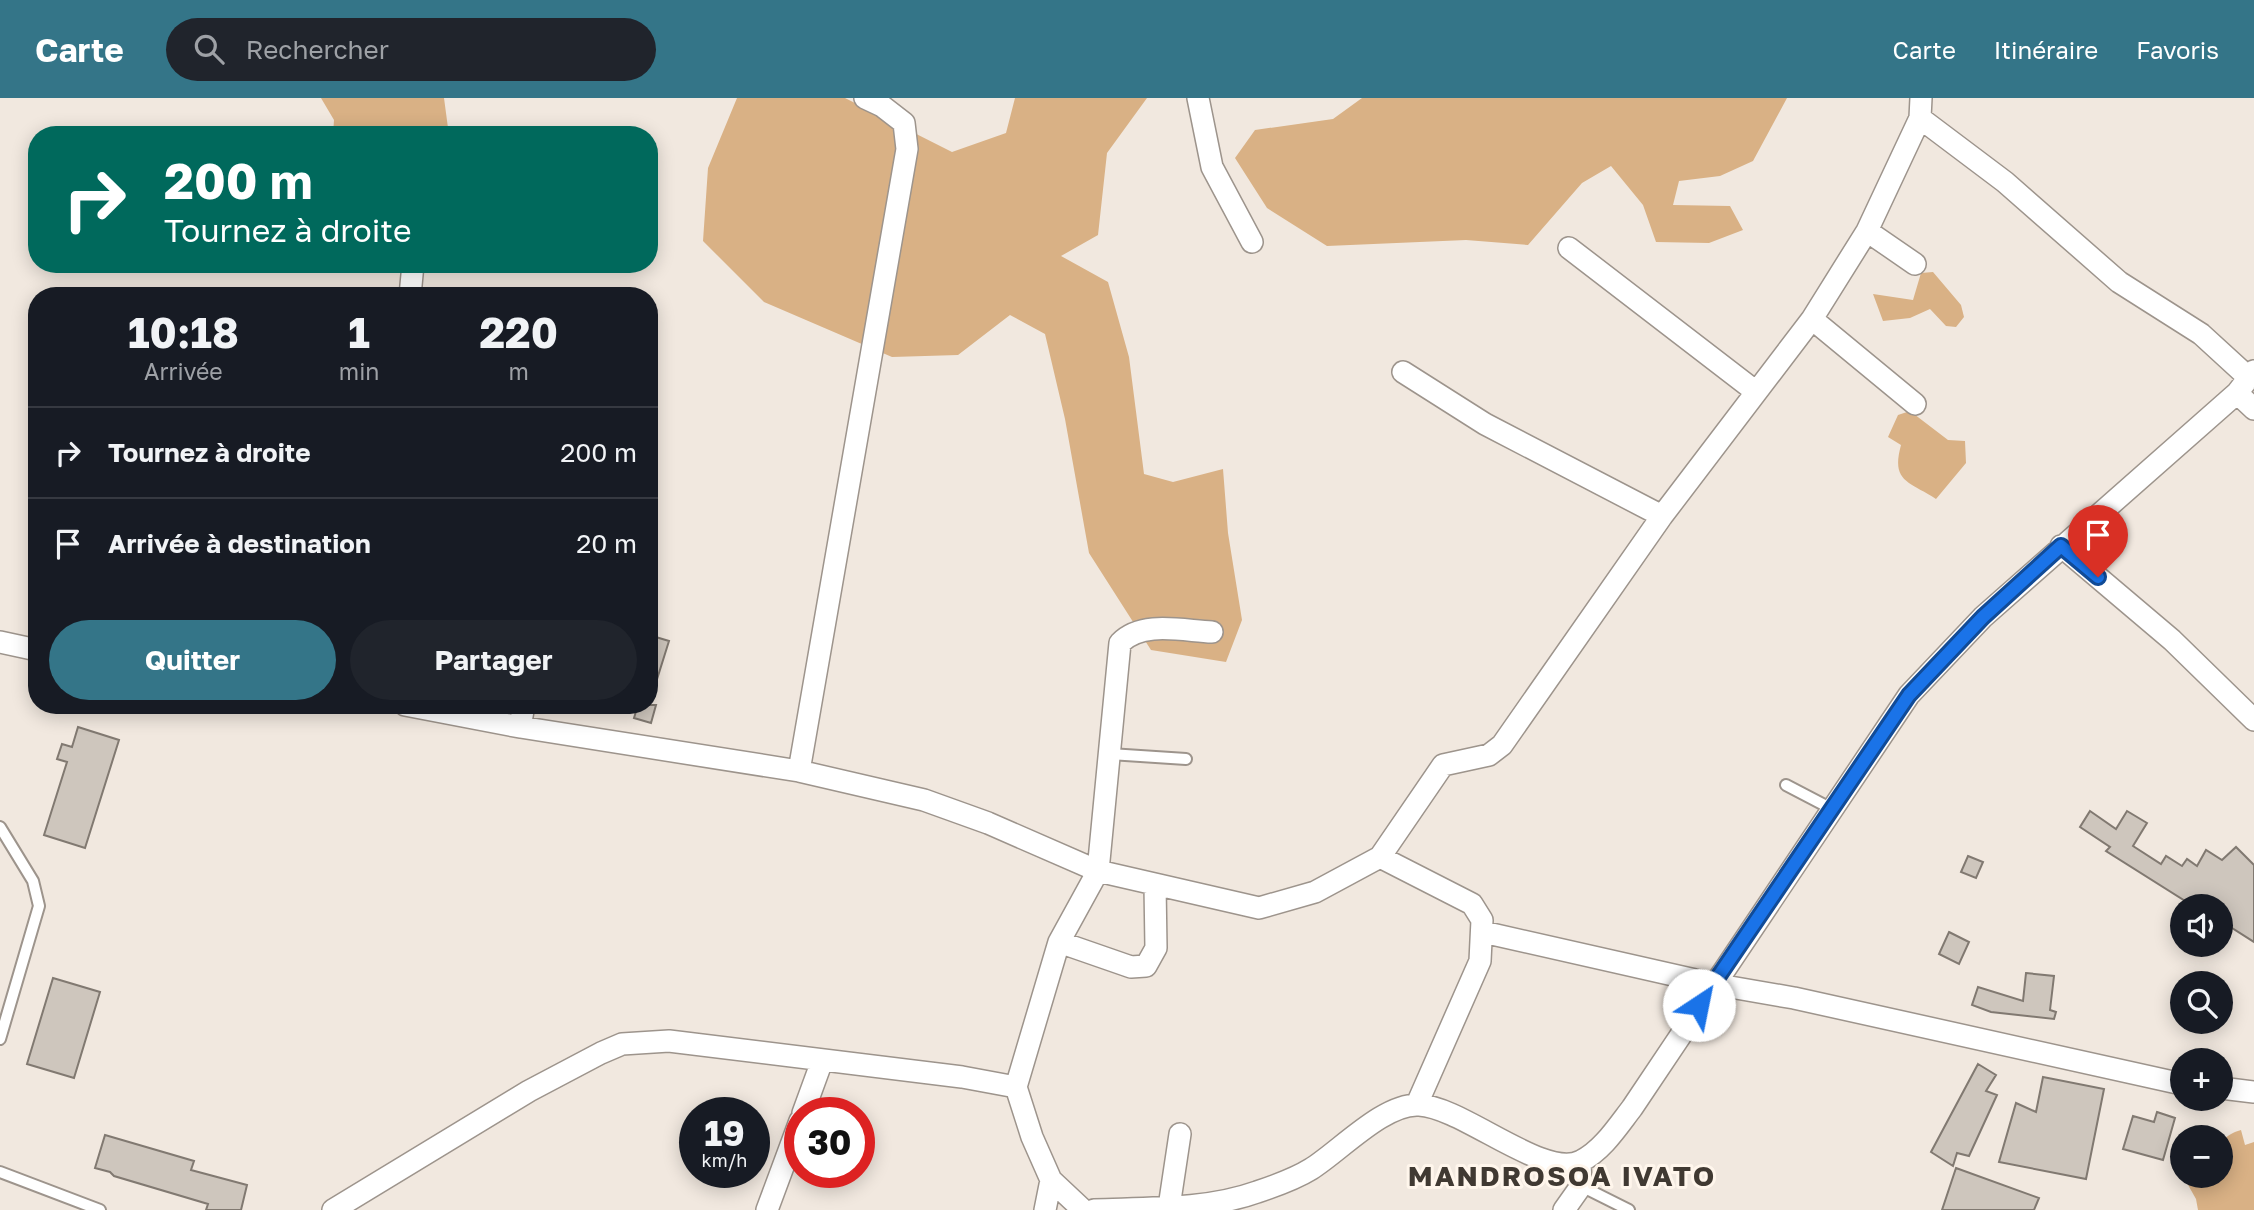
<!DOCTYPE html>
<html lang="fr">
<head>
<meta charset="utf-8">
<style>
	body { margin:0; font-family:"Golos Text",sans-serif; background:#20242c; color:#f1f3f6; height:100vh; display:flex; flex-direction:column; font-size:26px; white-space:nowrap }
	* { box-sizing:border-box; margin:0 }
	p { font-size:23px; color:#9ea1a6 }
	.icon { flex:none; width:38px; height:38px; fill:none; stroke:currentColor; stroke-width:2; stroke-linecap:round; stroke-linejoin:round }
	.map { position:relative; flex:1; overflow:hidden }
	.sheet { position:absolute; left:28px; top:189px; width:630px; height:427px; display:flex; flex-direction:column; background:#171b24; border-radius:28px; box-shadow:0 4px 18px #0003 }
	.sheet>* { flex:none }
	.hud { position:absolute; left:28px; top:28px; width:630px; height:147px; border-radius:28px; box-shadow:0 4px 18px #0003; background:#00695c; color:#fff; overflow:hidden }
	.controls { position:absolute; left:2170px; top:796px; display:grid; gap:14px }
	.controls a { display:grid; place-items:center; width:63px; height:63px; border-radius:50%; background:#171b24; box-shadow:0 4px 18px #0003; font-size:35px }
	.speed { position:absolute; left:679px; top:999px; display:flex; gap:14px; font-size:35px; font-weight:700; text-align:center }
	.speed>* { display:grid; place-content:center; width:91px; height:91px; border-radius:50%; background:#171b24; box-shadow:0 4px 18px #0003; line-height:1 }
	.speed small { font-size:18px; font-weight:400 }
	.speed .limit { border:10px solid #d22; background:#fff; color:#111 }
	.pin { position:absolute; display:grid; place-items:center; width:60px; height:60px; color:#fff; margin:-72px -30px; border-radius:50% 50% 50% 0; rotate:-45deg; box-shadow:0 0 7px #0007 }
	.pin .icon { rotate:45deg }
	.me { position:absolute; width:77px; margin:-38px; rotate:34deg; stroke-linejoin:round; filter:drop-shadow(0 0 5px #0008) }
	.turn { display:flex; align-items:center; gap:24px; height:147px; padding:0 21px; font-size:32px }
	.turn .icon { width:91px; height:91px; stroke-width:2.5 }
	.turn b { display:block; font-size:49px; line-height:60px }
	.eta { display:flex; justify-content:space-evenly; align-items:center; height:119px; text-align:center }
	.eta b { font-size:42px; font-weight:700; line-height:49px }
	.cta { display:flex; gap:14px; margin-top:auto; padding:14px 21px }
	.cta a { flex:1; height:80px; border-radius:42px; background:#347588; color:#fff; font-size:28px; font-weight:700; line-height:80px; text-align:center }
	.cta a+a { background:#20242c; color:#f1f3f6 }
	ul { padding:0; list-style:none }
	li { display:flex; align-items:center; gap:21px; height:91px; padding:0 21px; border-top:2px solid #363941 }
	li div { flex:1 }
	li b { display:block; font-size:26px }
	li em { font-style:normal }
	header { display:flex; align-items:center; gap:42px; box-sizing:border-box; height:98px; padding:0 35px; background:#347588; color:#fff }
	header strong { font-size:33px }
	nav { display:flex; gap:38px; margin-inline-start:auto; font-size:24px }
	.search { width:490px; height:63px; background:#20242c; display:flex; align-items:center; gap:18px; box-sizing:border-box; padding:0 24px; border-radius:38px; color:#9ea1a6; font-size:26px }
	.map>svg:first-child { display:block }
	.green { fill:#d9b185 }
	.building { fill:#cec6bd; stroke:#817971; stroke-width:2 }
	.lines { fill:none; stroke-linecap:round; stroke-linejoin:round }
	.service-casing { stroke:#9d948c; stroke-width:14 }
	.minor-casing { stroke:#9d948c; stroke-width:24 }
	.service { stroke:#fff; stroke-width:10 }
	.minor { stroke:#fff; stroke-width:21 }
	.route-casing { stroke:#114b97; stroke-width:18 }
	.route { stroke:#1a73e8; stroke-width:12 }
	.labels { text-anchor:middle; stroke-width:6; stroke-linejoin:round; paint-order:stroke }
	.district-label { font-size:28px; font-weight:bold; letter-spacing:2px; fill:#403932; stroke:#fff6ec }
</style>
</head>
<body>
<header>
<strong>Carte</strong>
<div class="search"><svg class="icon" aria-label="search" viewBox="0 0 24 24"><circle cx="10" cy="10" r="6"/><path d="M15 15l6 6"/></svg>Rechercher</div>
<nav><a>Carte</a><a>Itinéraire</a><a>Favoris</a></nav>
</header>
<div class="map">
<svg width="2254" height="1112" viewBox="0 0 2254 1112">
	<rect width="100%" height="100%" fill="#f1e8df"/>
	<!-- green -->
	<path class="green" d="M 321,0 L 444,0 L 448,30 L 443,37 L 333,37 L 334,22 Z
		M 737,0 L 845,0 L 952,54 L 1006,35 L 1015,0 L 1147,0 L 1107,55 L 1098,137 L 1061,158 L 1108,184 L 1129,259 L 1144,376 L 1173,384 L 1223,371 L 1228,435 L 1242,522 L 1226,564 L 1151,552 L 1089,455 L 1065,321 L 1045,236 L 1010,217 L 958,257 L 892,259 L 764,204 L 703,143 L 708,70 Z
		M 1362,0 L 1787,0 L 1753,63 L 1720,78 L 1679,83 L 1673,107 L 1730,108 L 1743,132 L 1709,145 L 1656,144 L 1643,107 L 1611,68 L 1582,85 L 1528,147 L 1466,142 L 1327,148 L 1267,110 L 1235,60 L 1255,32 L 1333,21 Z
		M 1933,174 L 1961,207 L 1964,219 L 1956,229 L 1946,228 L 1930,211 L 1910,220 L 1883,223 L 1873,196 L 1913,202 L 1921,175 Z
		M 1910,313 L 1948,342 L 1965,343 L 1966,365 L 1936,401 C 1908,383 1891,384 1901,347 L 1888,339 L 1898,317 Z
		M 2241,1032 L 2245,1047 L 2254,1044 L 2254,1112 L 2198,1112 L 2196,1101 L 2183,1078 L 2221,1078 C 2221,1054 2214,1040 2241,1032 Z"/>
	<!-- building -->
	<path class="building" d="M 649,537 L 669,543 L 653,594 L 649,593 Z
		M 638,607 L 656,607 L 651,625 L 634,620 Z
		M 78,629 L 119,642 L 85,750 L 44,737 L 67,664 L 57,661 L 62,646 L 72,649 Z
		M 2090,713 L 2116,731 L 2127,713 L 2147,725 L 2133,748 L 2161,766 L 2166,758 L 2182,768 L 2187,761 L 2197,768 L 2206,752 L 2222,762 L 2236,749 L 2254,767 L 2254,844 L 2221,823 L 2221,808 L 2205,808 L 2192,801 L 2190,806 L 2106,753 L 2110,749 L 2080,729 Z
		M 1968,758 L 1983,764 L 1976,780 L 1961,774 Z
		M 1949,834 L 1969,844 L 1959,866 L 1939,856 Z
		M 2026,875 L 2054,878 L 2050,912 L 2056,914 L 2054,921 L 1991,914 L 1972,907 L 1978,889 L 2023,903 Z
		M 53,880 L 100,894 L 74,980 L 27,966 Z
		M 1978,966 L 1996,977 L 1986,993 L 1997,997 L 1969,1058 L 1957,1055 L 1953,1068 L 1931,1054 Z
		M 2043,979 L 2104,991 L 2086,1081 L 1999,1064 L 2016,1005 L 2036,1014 Z
		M 2157,1014 L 2175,1020 L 2163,1062 L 2123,1051 L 2133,1018 L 2154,1024 Z
		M 105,1037 L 194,1063 L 191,1072 L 247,1087 L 241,1112 L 206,1112 L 208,1106 L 114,1078 L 110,1074 L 95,1070 Z
		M 1956,1070 L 2039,1100 L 2034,1112 L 1942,1112 Z"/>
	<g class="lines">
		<!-- service casing -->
		<g class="service-casing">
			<path id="service" d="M 1110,656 L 1186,661
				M 1786,687 L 1832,711
				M 0,729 L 33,783 L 39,808 L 0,941
				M 0,1074 L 100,1112
				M 1581,1088 L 1629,1112"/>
		</g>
		<!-- minor casing -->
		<g class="minor-casing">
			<path id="minor" d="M 865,0 L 882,8 L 904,25 L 907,51 L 799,673 L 924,702 L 988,725 L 1098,773 L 1120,545 C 1142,522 1184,533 1212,534
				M 1198,0 L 1212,69 L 1252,144
				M 1920,20 L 2005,84 L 2119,184 L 2201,236 L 2249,280
				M 1867,133 L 1915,166
				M 1569,150 L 1755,293
				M 410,198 L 413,166
				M 1812,221 L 1915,306
				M 1403,274 L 1485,326 L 1662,418
				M 2237,295 L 2254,311
				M 2061,448 L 2172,542 L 2254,622
				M 0,544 L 37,552
				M 405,607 L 520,629 L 799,673
				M 520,629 L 524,607
				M 1380,759 L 1472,806 L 1482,822 L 1480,863 L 1417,1006
				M 1483,834 L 1713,886 L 1794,900 L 2182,986
				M 1059,844 L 1131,869 L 1146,868 L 1156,850 L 1155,787
				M 1016,989 L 1059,844 L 1098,773 L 1259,810 L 1315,794 L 1380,759 L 1443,667 L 1489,657 L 1502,647 L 1662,418 L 1812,221 L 1867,133 L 1920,20 L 1921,0
				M 2221,990 L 2254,994
				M 803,1015 L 822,963
				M 1169,1109 L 1180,1036
				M 333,1112 L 529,993 L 601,955 L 622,946 L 669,943 L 962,979 L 1016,989 L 1032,1039 L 1051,1082 L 1083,1112
				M 767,1112 L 800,1023
				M 1045,1112 L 1051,1082
				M 1094,1112 C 1148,1110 1207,1112 1257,1094 C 1275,1088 1295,1081 1311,1071 C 1340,1053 1384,1005 1419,1007 C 1463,1009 1544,1082 1581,1063 C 1602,1053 1618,1028 1632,1010 L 1909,597 L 1983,519 L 2237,295 L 2254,273
				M 1564,1112 L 1581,1088 L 1580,1064"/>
		</g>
		<!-- service -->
		<use href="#service" class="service"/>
		<!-- minor -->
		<use href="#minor" class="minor"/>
	</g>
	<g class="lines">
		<!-- route casing -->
		<g class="route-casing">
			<path id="route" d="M 1699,907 L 1909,597 L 1983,519 L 2061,448 L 2098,479"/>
		</g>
		<!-- route -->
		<use href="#route" class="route"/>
	</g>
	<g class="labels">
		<!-- district labels -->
		<g class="district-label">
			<text x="1562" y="1088">MANDROSOA IVATO</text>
		</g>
	</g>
</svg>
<div class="controls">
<a><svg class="icon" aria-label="sound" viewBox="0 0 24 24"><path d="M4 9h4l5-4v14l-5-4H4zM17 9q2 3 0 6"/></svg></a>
<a><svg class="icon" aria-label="search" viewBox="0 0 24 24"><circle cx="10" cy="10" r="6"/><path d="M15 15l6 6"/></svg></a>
<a>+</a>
<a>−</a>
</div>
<div class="speed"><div>19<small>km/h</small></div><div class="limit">30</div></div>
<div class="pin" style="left:2098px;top:479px;background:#d93025"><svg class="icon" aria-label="arrive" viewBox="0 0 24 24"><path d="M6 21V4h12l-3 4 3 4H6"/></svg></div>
<svg class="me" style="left:1699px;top:907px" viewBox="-20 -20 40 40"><circle r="19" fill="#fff"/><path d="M0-13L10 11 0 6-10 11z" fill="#1a73e8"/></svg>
<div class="hud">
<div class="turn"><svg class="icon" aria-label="right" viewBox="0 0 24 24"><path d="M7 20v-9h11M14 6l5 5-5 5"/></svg><div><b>200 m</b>Tournez à droite</div></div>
</div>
<section class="sheet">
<div class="eta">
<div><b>10:18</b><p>Arrivée</p></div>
<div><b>1</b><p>min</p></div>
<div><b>220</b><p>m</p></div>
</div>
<ul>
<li><svg class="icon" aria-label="right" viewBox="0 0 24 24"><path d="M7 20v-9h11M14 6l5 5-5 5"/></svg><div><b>Tournez à droite</b></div><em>200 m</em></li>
<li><svg class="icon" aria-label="arrive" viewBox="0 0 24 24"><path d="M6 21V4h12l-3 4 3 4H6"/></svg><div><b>Arrivée à destination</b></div><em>20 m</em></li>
</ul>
<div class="cta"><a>Quitter</a><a>Partager</a></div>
</section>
</div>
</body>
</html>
